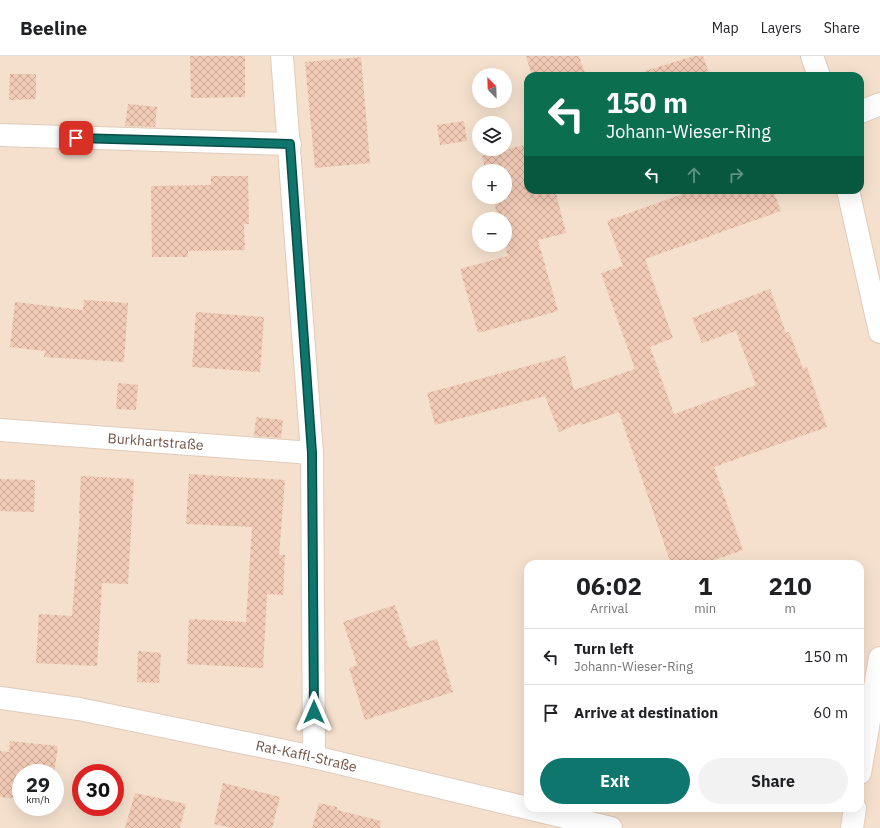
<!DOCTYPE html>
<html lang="en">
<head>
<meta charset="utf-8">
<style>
	body { margin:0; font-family:"IBM Plex Sans",sans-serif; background:#f2f2f2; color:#202124; height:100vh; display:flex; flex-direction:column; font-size:15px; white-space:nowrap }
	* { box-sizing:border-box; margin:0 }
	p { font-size:13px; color:#757577 }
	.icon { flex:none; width:22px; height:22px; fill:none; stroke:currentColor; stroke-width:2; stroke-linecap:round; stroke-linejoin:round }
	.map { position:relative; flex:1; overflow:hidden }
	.side { position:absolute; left:524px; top:504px; width:340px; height:252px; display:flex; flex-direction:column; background:#fff; border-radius:12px; box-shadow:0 4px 16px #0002 }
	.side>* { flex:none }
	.top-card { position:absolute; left:524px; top:16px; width:340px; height:122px; border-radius:12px; box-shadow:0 4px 16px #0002; background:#0b6e4f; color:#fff; overflow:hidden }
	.needle { width:26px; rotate:337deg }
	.fabs { position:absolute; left:472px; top:12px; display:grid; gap:8px }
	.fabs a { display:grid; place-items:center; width:40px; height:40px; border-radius:50%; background:#fff; box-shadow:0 4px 16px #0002; font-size:20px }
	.speed { position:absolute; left:12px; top:708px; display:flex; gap:8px; font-size:20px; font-weight:700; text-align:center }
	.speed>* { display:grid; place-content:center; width:52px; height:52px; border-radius:50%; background:#fff; box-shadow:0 4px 16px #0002; line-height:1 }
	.speed small { font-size:10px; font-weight:400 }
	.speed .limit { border:6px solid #d22; background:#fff; color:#111 }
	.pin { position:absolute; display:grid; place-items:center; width:34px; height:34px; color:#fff; margin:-17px; border-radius:8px; box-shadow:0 2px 6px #0006 }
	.me { position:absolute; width:44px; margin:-22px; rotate:0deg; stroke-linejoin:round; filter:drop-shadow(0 0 3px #0008) }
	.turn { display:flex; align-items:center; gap:14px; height:84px; padding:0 16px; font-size:18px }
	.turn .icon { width:52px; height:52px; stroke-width:2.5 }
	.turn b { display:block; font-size:28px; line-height:34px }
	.lanes { display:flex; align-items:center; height:38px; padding:0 16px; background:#0003; justify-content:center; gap:20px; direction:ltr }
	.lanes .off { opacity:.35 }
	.eta { display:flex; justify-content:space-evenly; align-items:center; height:68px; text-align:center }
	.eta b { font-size:24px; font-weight:700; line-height:28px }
	.cta { display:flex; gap:8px; margin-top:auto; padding:8px 16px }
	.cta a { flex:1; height:46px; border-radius:24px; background:#0f766e; color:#fff; font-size:16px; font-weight:700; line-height:46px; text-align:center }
	.cta a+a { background:#f2f2f2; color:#202124 }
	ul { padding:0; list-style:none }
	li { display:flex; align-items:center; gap:12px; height:56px; padding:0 16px; border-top:1px solid #e0e0e0 }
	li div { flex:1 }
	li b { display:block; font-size:15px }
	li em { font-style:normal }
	header { display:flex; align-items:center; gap:24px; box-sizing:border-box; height:56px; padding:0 20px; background:#fff; border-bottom:1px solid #e0e0e0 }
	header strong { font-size:19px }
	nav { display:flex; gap:22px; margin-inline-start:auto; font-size:14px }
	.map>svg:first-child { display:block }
	.residential { fill:#f4e0cd; fill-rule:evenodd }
	.building { fill:url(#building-cross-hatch) }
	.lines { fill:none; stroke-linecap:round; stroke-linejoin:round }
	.street-casing { stroke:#e0cbbb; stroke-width:24 }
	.secondary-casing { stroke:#e7cdba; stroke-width:24 }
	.street { stroke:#fff; stroke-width:22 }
	.secondary { stroke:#fff; stroke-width:22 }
	.route-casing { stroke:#0a4d48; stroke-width:10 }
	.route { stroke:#0f766e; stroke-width:7 }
	.labels { text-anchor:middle; stroke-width:4; stroke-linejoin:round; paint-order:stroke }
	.street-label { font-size:14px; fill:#725446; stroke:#fff3e5 }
</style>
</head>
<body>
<header>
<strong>Beeline</strong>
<nav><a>Map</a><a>Layers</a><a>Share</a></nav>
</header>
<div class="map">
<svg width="880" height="772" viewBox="0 0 880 772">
	<defs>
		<pattern id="building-cross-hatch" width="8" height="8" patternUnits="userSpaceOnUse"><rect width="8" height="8" fill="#f2cbb6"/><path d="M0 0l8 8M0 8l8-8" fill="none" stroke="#c8a796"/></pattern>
	</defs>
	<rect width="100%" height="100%" fill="#fcefde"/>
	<!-- residential -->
	<path class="residential" d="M 0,0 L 880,0 L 880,772 L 0,772 ZM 479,19 L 505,19 L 505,45 L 479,45 ZM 528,20 L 860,20 L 860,134 L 528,134 ZM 479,67 L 505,67 L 505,93 L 479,93 ZM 479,115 L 505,115 L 505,141 L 479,141 ZM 479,163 L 505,163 L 505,189 L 479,189 ZM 528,508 L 860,508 L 860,752 L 528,752 ZM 21,717 L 55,717 L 55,751 L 21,751 ZM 81,717 L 115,717 L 115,751 L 81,751 Z"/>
	<!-- building -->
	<path class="building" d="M 190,0 L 245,0 L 245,41 L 191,42 Z
		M 526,0 L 579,0 L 586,20 L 532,20 Z
		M 694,0 L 703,0 L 710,20 L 646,20 L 645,15 Z
		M 361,1 L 370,107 L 315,112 L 305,6 Z
		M 10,18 L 36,18 L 36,43 L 9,44 Z
		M 128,48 L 157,51 L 155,71 L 125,70 Z
		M 464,65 L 467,85 L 440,89 L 437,69 Z
		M 528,88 L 528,134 L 555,134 L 566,177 L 538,184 L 558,255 L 478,277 L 460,213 L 508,200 L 505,189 L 505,163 L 498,163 L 493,141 L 505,141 L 505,115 L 486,115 L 482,100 Z
		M 211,120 L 248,120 L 249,168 L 244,168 L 245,194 L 188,195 L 188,201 L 152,201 L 151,130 L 211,129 Z
		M 694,134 L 773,134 L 781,155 L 645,203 L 673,282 L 650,291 L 674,358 L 756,329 L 736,275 L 702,287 L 692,262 L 770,233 L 786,277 L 789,276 L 803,312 L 807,311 L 827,371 L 714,411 L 743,494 L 703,508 L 671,508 L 619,356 L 581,369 L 580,367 L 559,376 L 545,340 L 435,369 L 427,337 L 565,300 L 574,334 L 635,313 L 601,217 L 623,210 L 607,165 Z
		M 84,244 L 128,247 L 124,306 L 44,301 L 45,295 L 10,291 L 15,246 L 83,254 Z
		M 196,256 L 264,261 L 260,316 L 192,311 Z
		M 118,327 L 138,329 L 136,354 L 116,353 Z
		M 256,361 L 283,364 L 281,382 L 254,380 Z
		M 189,418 L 285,424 L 279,499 L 285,499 L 283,539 L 267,538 L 263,612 L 187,608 L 189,563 L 246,566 L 252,471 L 186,468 Z
		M 81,420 L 134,423 L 128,528 L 102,527 L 97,610 L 36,607 L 39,558 L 72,560 L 80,458 L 79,458 Z
		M 0,423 L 35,424 L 34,456 L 0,455 Z
		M 395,549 L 409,592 L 437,583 L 453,636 L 365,664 L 349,612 L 357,609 L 343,566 Z
		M 138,595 L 161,597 L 159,627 L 137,626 Z
		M 10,685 L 58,690 L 54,717 L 21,717 L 21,743 L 0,741 L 0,695 L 9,696 Z
		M 223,727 L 280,741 L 272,772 L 232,772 L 214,768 Z
		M 135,737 L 186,748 L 180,772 L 125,772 Z
		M 319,747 L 337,751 L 337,754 L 381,765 L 380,772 L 312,772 Z"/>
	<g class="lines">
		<!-- street casing -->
		<g class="street-casing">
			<g id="street">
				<path d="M 282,0 L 312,397 L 314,701"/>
				<path d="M 812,0 L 819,20"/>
				<path d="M 860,54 L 863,55 L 880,48"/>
				<path d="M 0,79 L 290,88"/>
				<path d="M 848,134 L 880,276"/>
				<path id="s1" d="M 0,374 L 312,397"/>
				<path id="s2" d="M 0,642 L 79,653 L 314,701 L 611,772"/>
			</g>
		</g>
		<!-- secondary casing -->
		<g class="secondary-casing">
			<path id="secondary" d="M 860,717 L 880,602
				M 852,772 L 855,752"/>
		</g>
		<!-- street -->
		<use href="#street" class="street"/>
		<!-- secondary -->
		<use href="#secondary" class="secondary"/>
	</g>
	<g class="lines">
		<!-- route casing -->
		<g class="route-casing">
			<path id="route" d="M 76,82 L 290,88 L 312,397 L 314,656"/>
		</g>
		<!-- route -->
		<use href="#route" class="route"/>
	</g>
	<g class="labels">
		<!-- street labels -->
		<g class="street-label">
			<text dy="5" stroke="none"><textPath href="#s1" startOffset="156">Burkhartstraße</textPath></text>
			<text dy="5" stroke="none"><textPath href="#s2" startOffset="312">Rat-Kaffl-Straße</textPath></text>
		</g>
	</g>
</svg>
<div class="fabs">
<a><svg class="needle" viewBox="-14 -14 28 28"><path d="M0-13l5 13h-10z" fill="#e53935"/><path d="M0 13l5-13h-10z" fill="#757577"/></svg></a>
<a><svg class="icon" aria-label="layers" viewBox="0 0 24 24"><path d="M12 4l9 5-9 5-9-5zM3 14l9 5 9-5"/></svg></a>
<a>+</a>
<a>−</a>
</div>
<div class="speed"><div>29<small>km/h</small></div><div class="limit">30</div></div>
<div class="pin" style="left:76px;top:82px;background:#d93025"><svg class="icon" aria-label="arrive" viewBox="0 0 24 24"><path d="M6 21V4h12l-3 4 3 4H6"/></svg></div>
<svg class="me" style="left:314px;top:656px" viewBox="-20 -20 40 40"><path d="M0-17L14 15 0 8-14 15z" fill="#0f766e" stroke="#fff" stroke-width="4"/></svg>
<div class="top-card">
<div class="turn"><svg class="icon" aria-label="left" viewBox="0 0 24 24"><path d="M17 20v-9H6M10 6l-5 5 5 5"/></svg><div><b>150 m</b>Johann-Wieser-Ring</div></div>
<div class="lanes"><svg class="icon" aria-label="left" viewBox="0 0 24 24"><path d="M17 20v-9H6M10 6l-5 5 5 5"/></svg><svg class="icon off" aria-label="ahead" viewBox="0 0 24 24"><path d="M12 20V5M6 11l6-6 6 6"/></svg><svg class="icon off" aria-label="right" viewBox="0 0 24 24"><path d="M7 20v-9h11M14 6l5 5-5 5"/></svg></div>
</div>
<section class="side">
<div class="eta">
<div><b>06:02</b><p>Arrival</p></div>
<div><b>1</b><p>min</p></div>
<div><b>210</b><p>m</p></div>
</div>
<ul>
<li><svg class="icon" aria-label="left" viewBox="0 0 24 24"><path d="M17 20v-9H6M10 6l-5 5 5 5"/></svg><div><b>Turn left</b><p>Johann-Wieser-Ring</p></div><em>150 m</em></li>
<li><svg class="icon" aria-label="arrive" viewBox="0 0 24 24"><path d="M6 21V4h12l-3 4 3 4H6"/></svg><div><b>Arrive at destination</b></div><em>60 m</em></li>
</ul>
<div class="cta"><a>Exit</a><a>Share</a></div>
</section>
</div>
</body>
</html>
